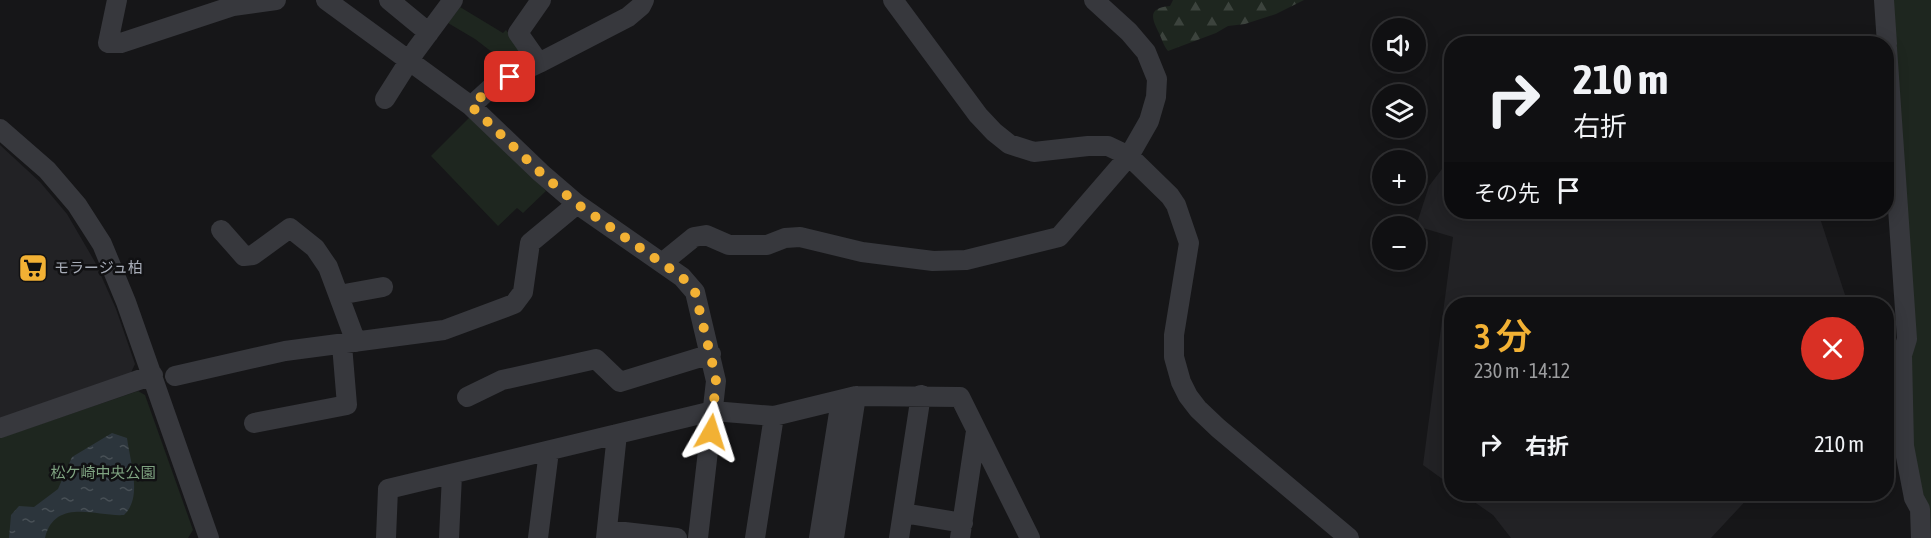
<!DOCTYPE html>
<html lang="ja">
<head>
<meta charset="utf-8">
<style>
	body { margin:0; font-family:"Asap Condensed","Noto Sans JP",sans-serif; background:#1e1e20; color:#f1f3f6; height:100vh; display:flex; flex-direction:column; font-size:22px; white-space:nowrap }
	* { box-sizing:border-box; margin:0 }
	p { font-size:20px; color:#9c9d9f }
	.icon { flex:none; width:33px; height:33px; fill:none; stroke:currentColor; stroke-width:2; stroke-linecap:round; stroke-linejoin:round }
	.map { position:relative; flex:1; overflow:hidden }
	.details { position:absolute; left:1444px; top:297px; width:450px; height:204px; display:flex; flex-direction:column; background:#101012; border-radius:24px; box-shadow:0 3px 15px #0003,0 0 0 2px #303032 }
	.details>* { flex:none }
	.top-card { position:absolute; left:1444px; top:36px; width:450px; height:183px; border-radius:24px; box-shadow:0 3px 15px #0003,0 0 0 2px #303032; background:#101012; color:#f1f3f6; overflow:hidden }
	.tools { position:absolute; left:1372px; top:18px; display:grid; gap:12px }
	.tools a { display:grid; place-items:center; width:54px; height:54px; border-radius:50%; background:#101012; box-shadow:0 3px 15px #0003,0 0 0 2px #303032; font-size:30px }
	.pin { position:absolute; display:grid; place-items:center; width:51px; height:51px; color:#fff; margin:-26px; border-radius:12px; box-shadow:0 3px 9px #0006 }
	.me { position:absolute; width:66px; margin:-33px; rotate:6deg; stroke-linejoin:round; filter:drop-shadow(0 0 4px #0008) }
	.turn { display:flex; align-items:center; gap:21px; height:126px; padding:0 30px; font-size:27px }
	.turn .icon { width:78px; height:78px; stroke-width:2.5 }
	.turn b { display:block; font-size:42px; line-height:51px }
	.then { display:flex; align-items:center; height:57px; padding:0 30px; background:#0003; gap:12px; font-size:22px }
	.round { display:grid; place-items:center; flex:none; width:63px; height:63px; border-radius:32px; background:#1e1e20 }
	.head { display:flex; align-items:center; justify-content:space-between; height:102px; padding:0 30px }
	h1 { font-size:36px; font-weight:600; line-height:45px; color:#f2b134 }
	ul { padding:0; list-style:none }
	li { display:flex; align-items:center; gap:18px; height:90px; padding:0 30px }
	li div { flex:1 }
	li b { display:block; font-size:22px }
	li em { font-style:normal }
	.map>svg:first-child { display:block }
	.built { fill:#222225 }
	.forest { fill:url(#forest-firs) }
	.green { fill:#1e261f }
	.water { fill:url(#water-ripples) }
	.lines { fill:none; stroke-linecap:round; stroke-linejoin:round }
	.minor { stroke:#37383d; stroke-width:20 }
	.route { stroke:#f2b134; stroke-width:10; stroke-dasharray:0 18 }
	.labels { text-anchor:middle; stroke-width:5; stroke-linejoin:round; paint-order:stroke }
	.poi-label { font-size:15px; fill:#a8adb8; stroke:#111113; text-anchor:start }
	.park-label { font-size:15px; fill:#7fa381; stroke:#111113 }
</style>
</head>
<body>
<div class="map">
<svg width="1931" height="538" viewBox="0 0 1931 538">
	<defs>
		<pattern id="forest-firs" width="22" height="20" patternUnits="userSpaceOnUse" patternTransform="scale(1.5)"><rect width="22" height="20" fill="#1e261f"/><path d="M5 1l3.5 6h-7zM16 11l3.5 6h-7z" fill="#3c433d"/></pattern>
		<pattern id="water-ripples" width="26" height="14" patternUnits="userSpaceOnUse" patternTransform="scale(1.5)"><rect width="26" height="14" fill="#2c353c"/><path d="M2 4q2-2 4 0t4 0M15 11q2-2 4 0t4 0" fill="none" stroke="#485056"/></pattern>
	</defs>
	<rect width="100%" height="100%" fill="#161618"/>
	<!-- built -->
	<path class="built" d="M 1702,36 L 1786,42 L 1786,43 L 1702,43 Z
		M 0,145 L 40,182 L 67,214 L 95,262 L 116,309 L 135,364 L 129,377 L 0,421 Z
		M 1442,169 L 1452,171 L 1452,212 L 1818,212 L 1848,304 L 1452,304 L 1452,486 L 1423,465 L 1453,237 L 1416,226 L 1429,186 Z
		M 1463,494 L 1752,494 L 1711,538 L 1511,538 L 1493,515 Z"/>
	<!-- forest -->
	<path class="forest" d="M 1173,0 L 1304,0 L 1276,14 L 1245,24 L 1228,26 L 1216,33 L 1168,51 C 1163,45 1162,39 1159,33 C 1151,17 1148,8 1170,6 Z"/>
	<!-- green -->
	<path class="green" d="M 1889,0 L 1931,0 L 1931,538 L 1926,538 L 1910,451 Z
		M 460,7 L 503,33 L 506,30 L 527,55 L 526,62 L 514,69 L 475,39 L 448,23 Z
		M 473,114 L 546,191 L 523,213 L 517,208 L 498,226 L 431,156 Z
		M 138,391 L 145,395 L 193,530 L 188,538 L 0,538 L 0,438 Z"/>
	<!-- water -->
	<path class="water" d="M 112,433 L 127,438 C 130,462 143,497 124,515 C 97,517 55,497 45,538 L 9,538 L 11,515 L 19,506 L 34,507 L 58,489 L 72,457 Z"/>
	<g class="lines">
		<!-- minor -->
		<path class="minor" d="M 117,0 L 108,43 L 121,43 L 233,6 L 276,0
			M 326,0 L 471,106 L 541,173 L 577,204 L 682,277 L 695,292 L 716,381 L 698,538
			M 389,0 L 429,33
			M 893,0 L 978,115 L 994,132 L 1009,144 L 1034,152 L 1088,146 L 1108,146 L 1129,156 L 1170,196 L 1176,205 L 1189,243 L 1174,335 L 1174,357 L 1181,382 L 1188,396 L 1198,409 L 1218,428 L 1349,538
			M 1884,0 L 1887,44
			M 1887,48 L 1907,339 L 1902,355 L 1904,446 L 1914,498 L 1920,509 L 1921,538
			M 539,63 L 518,33 L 541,0
			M 385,99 L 416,50 L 453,0
			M 471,106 L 495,84 L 539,63 L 628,17 L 641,6 L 644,0
			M 0,129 L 47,170 L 77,205 L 102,244 L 126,302 L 209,538
			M 221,230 L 244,256 L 253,255 L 290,228 L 315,248 L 328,267 L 356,342
			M 662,263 L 694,237 L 706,235 L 729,245 L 767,245 L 785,238 L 800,237 L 862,252 L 933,261 L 966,260 L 1059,237 L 1129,156 L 1149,121 L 1156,97 L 1157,79 L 1146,52 L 1129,32 L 1094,0
			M 339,295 L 383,287
			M 175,376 L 285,351 L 444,330 L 514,304 L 523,292 L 530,243 L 577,204
			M 467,397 L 502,380 L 596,359 L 620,382 L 711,354
			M 254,423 L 347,405 L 342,345
			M 0,428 L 153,375
			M 903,513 L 963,523
			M 607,530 L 677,538
			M 386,538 L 388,489 L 713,411 L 774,416 L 856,396 L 960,397 L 1030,538
			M 449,538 L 452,475
			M 538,538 L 549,451
			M 606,538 L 617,434
			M 755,538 L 774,416
			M 819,538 L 841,400
			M 834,538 L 856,396
			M 899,538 L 921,395
			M 960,538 L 976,431"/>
	</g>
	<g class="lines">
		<!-- route -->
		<path class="route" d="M 510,77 L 495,84 L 471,106 L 541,173 L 577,204 L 682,277 L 695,292 L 714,370 L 716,381 L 711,432"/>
	</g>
	<!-- icons -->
	<defs>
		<g id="supermarket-square" transform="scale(1.5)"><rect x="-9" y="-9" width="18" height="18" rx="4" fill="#f2b134" stroke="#111113"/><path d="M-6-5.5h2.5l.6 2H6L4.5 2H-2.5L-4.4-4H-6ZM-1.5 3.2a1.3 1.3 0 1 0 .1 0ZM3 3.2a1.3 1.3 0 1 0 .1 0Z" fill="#111"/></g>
	</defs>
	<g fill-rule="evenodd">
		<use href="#supermarket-square" x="33" y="268"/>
	</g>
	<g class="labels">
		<!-- poi labels -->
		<g class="poi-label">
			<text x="54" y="273">モラージュ柏</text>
		</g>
		<!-- park labels -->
		<g class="park-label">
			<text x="103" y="478">松ケ崎中央公園</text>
		</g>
	</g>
</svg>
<div class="tools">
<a><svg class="icon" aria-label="sound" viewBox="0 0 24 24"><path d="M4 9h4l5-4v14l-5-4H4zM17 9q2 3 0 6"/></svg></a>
<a><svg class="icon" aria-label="layers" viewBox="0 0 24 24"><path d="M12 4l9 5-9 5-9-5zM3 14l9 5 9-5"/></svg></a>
<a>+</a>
<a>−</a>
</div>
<div class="pin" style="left:510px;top:77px;background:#d93025"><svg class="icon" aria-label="arrive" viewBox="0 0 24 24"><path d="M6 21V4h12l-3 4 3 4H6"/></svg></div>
<svg class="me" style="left:711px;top:432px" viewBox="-20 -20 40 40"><path d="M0-17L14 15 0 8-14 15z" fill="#f2b134" stroke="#fff" stroke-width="4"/></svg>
<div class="top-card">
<div class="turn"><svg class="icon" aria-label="right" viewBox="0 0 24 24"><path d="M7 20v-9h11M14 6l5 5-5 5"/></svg><div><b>210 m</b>右折</div></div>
<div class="then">その先<svg class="icon" aria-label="arrive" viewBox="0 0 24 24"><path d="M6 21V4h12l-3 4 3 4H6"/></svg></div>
</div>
<section class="details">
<div class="head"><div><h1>3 分</h1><p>230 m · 14:12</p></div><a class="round" style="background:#d93025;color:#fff"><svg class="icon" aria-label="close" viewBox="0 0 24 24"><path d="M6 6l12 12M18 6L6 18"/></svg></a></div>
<ul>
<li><svg class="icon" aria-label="right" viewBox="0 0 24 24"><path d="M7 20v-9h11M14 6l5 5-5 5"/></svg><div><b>右折</b></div><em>210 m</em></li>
</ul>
</section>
</div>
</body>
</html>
